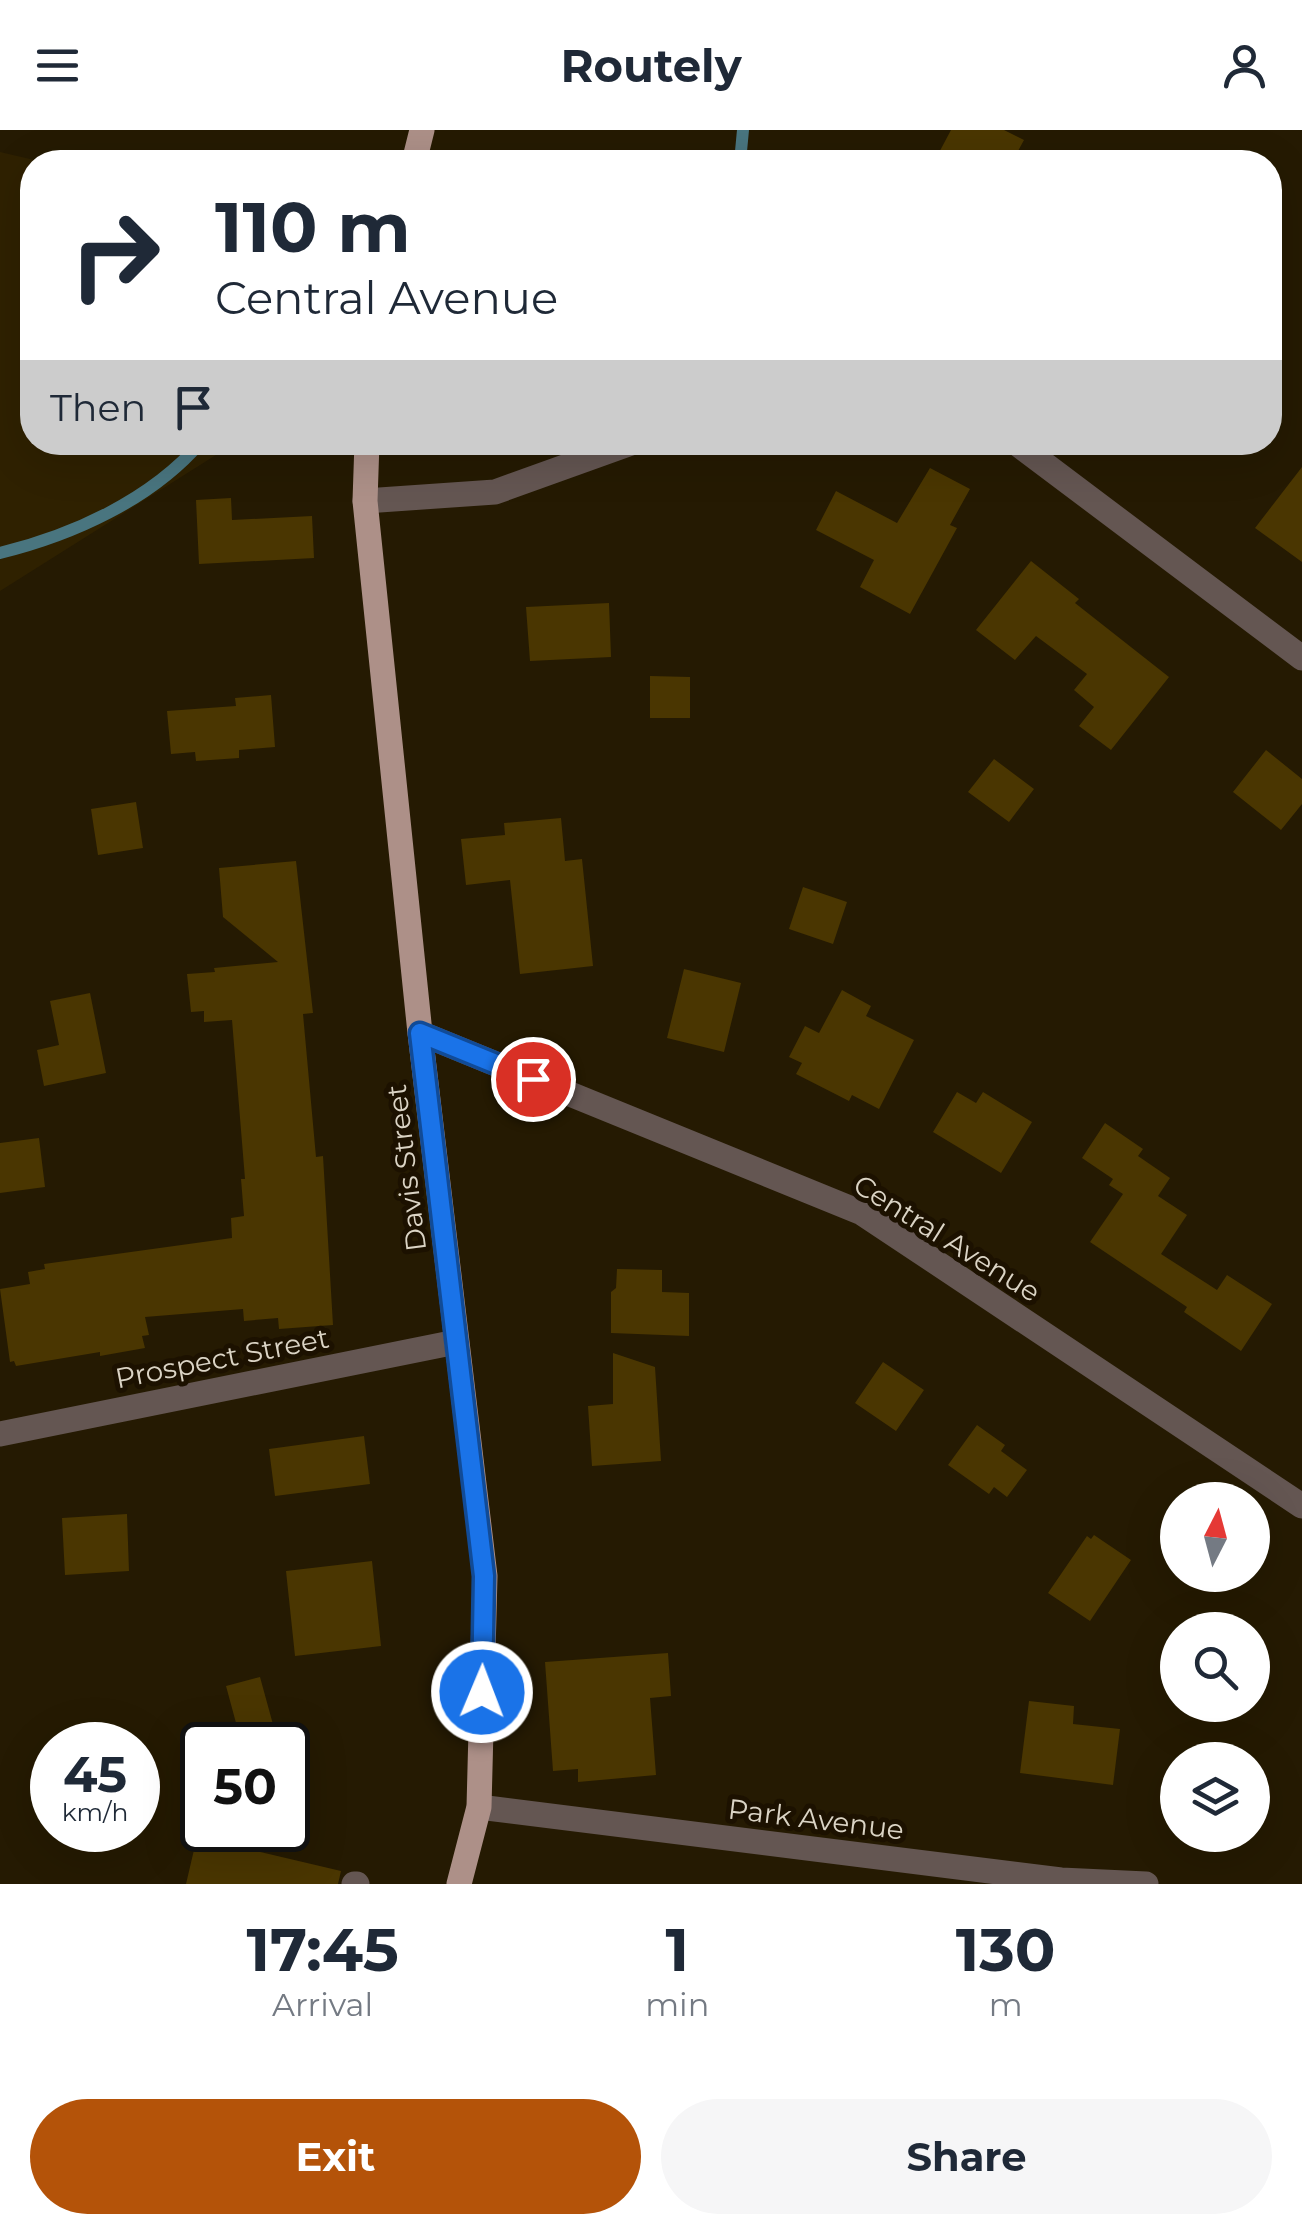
<!DOCTYPE html>
<html lang="en">
<head>
<meta charset="utf-8">
<style>
	body { margin:0; font-family:Montserrat,sans-serif; background:#f6f6f7; color:#1f2937; height:100vh; display:flex; flex-direction:column; font-size:38px; white-space:nowrap }
	* { box-sizing:border-box; margin:0 }
	p { font-size:32px; color:#747a83 }
	.icon { flex:none; width:55px; height:55px; fill:none; stroke:currentColor; stroke-width:2; stroke-linecap:round; stroke-linejoin:round }
	.map { position:relative; height:1754px; overflow:hidden }
	.drawer { display:flex; flex-direction:column; background:#fff; flex:1 }
	.drawer>* { flex:none }
	.top-card { position:absolute; left:20px; top:20px; width:1262px; height:305px; border-radius:40px; box-shadow:0 10px 40px #0002; background:#fff; color:#1f2937; overflow:hidden }
	.needle { width:65px; rotate:6deg }
	.buttons { position:absolute; left:1160px; top:1352px; display:grid; gap:20px }
	.buttons a { display:grid; place-items:center; width:110px; height:110px; border-radius:50%; background:#fff; box-shadow:0 10px 40px #0002; font-size:50px }
	.speed { position:absolute; left:30px; top:1592px; display:flex; gap:20px; font-size:50px; font-weight:700; text-align:center }
	.speed>* { display:grid; place-content:center; width:130px; height:130px; border-radius:50%; background:#fff; box-shadow:0 10px 40px #0002; line-height:1 }
	.speed small { font-size:25px; font-weight:400 }
	.speed .limit { border:5px solid #111; border-radius:15px; background:#fff; color:#111 }
	.pin { position:absolute; display:grid; place-items:center; width:85px; height:85px; color:#fff; margin:-42px; border:5px solid #fff; border-radius:50%; box-shadow:0 2px 10px #0007 }
	.me { position:absolute; width:110px; margin:-55px; rotate:1deg; stroke-linejoin:round; filter:drop-shadow(0 0 8px #0008) }
	.turn { display:flex; align-items:center; gap:35px; height:210px; padding:0 30px; font-size:45px }
	.turn .icon { width:130px; height:130px; stroke-width:2.5 }
	.turn b { display:block; font-size:70px; line-height:85px }
	.then { display:flex; align-items:center; height:95px; padding:0 30px; background:#0003; gap:20px; font-size:38px }
	.eta { display:flex; justify-content:space-evenly; align-items:center; height:170px; text-align:center }
	.eta b { font-size:60px; font-weight:700; line-height:70px }
	.action { display:flex; gap:20px; margin-top:auto; padding:20px 30px }
	.action a { flex:1; height:115px; border-radius:60px; background:#b45309; color:#fff; font-size:40px; font-weight:700; line-height:115px; text-align:center }
	.action a+a { background:#f6f6f7; color:#1f2937 }
	header { display:flex; justify-content:space-between; align-items:center; height:130px; padding:0 30px; background:#fff; font-size:45px; font-weight:700 }
	.map>svg:first-child { display:block }
	.built { fill:#2f2100 }
	.lines { fill:none; stroke-linecap:round; stroke-linejoin:round }
	.stream { stroke:#49757f; stroke-width:12 }
	.building { fill:#4a3601 }
	.minor { stroke:#645652; stroke-width:25 }
	.major { stroke:#ad9088; stroke-width:25 }
	.route-casing { stroke:#114b97; stroke-width:25 }
	.route { stroke:#1a73e8; stroke-width:18 }
	.labels { text-anchor:middle; stroke-width:10; stroke-linejoin:round; paint-order:stroke }
	.street-label { font-size:28px; fill:#dbd4c5; stroke:#1c1100 }
</style>
</head>
<body>
<header><svg class="icon" aria-label="menu" viewBox="0 0 24 24"><path d="M4 6h16M4 12h16M4 18h16"/></svg>Routely<svg class="icon" aria-label="person" viewBox="0 0 24 24"><circle cx="12" cy="8" r="4"/><path d="M4 21q1-7 8-7t8 7"/></svg></header>
<div class="map">
<svg width="1302" height="1754" viewBox="0 0 1302 1754">
	<rect width="100%" height="100%" fill="#251a02"/>
	<!-- built -->
	<path class="built" d="M 0,22 L 43,32 L 32,32 L 32,312 L 235,313 L 0,461 Z"/>
	<g class="lines">
		<!-- stream -->
		<path class="stream" d="M 740,32 L 743,0
			M 0,423 C 73,405 151,370 201,312"/>
	</g>
	<!-- building -->
	<path class="building" d="M 951,0 L 1004,0 L 1024,10 L 1012,32 L 934,32 Z
		M 1302,337 L 1302,432 L 1255,398 Z
		M 930,338 L 970,359 L 950,395 L 957,398 L 910,484 L 860,457 L 874,430 L 816,400 L 836,361 L 897,393 Z
		M 231,368 L 232,390 L 312,386 L 314,428 L 199,434 L 196,370 Z
		M 1031,431 L 1079,469 L 1075,473 L 1169,547 L 1111,620 L 1079,596 L 1094,577 L 1074,560 L 1087,544 L 1036,506 L 1015,530 L 976,500 Z
		M 609,473 L 611,527 L 530,531 L 526,477 Z
		M 650,546 L 690,547 L 690,588 L 650,588 Z
		M 271,565 L 275,617 L 239,620 L 239,628 L 196,631 L 195,622 L 171,624 L 167,581 L 236,576 L 235,568 Z
		M 1266,620 L 1302,649 L 1302,674 L 1281,700 L 1233,662 Z
		M 994,629 L 1034,659 L 1009,692 L 968,662 Z
		M 136,672 L 143,718 L 98,725 L 91,679 Z
		M 561,688 L 565,731 L 582,729 L 593,836 L 520,844 L 510,750 L 466,755 L 461,709 L 505,705 L 504,693 Z
		M 296,731 L 313,883 L 303,884 L 316,1027 L 323,1026 L 333,1195 L 279,1199 L 278,1188 L 244,1191 L 243,1179 L 145,1187 L 149,1205 L 142,1206 L 145,1218 L 100,1226 L 100,1222 L 16,1236 L 14,1231 L 10,1232 L 0,1159 L 30,1154 L 28,1142 L 45,1139 L 44,1134 L 232,1108 L 231,1088 L 244,1086 L 241,1049 L 245,1049 L 232,890 L 204,892 L 204,881 L 191,882 L 187,844 L 215,842 L 214,838 L 278,832 L 223,787 L 219,738 Z
		M 803,757 L 847,772 L 833,814 L 789,799 Z
		M 684,839 L 741,853 L 724,922 L 667,908 Z
		M 842,860 L 871,876 L 866,886 L 914,910 L 879,979 L 852,965 L 849,971 L 796,944 L 802,933 L 789,927 L 805,896 L 819,903 Z
		M 90,863 L 106,943 L 44,956 L 37,920 L 59,915 L 50,871 Z
		M 957,962 L 976,973 L 983,962 L 1032,992 L 1001,1043 L 933,1002 Z
		M 1105,993 L 1143,1019 L 1138,1026 L 1170,1048 L 1158,1066 L 1187,1085 L 1161,1124 L 1217,1160 L 1227,1145 L 1272,1174 L 1241,1221 L 1184,1182 L 1187,1177 L 1090,1112 L 1123,1064 L 1109,1055 L 1113,1049 L 1082,1028 Z
		M 39,1008 L 45,1057 L 0,1063 L 0,1013 Z
		M 617,1139 L 662,1140 L 662,1162 L 689,1163 L 689,1206 L 611,1203 L 611,1162 L 616,1158 Z
		M 613,1223 L 655,1237 L 661,1331 L 592,1336 L 588,1276 L 613,1274 Z
		M 883,1232 L 924,1260 L 896,1301 L 855,1273 Z
		M 977,1295 L 1005,1315 L 1001,1321 L 1027,1340 L 1007,1367 L 994,1357 L 989,1364 L 948,1335 Z
		M 364,1306 L 370,1354 L 275,1366 L 269,1319 Z
		M 127,1384 L 129,1441 L 65,1445 L 62,1388 Z
		M 1094,1405 L 1131,1430 L 1090,1491 L 1048,1463 L 1087,1406 L 1091,1409 Z
		M 372,1431 L 381,1516 L 295,1526 L 286,1441 Z
		M 668,1523 L 671,1566 L 650,1568 L 656,1645 L 578,1652 L 578,1639 L 553,1641 L 545,1532 Z
		M 260,1547 L 277,1609 L 242,1615 L 226,1556 Z
		M 1029,1571 L 1074,1576 L 1073,1594 L 1120,1599 L 1113,1655 L 1020,1643 Z
		M 197,1707 L 341,1741 L 338,1754 L 186,1754 Z"/>
	<g class="lines">
		<!-- minor -->
		<path class="minor" d="M 1015,312 L 1302,528
			M 365,371 L 495,362 L 634,312
			M 420,903 L 862,1083 L 1302,1376
			M 0,1304 L 456,1212
			M 479,1677 L 1061,1750 L 1146,1754
			M 354,1754 L 357,1754"/>
		<!-- major -->
		<path class="major" d="M 414,32 L 422,0
			M 367,312 L 365,371 L 420,903 L 485,1446 L 479,1677 L 459,1754"/>
	</g>
	<g class="lines">
		<!-- route casing -->
		<g class="route-casing">
			<path id="route" d="M 482,1562 L 484,1446 L 420,903 L 533,949"/>
		</g>
		<!-- route -->
		<use href="#route" class="route"/>
	</g>
	<g class="labels">
		<!-- street labels -->
		<g class="street-label">
			<text transform="translate(406 1038) rotate(-97)" y="10">Davis Street</text>
			<text transform="translate(947 1108) rotate(32)" y="10">Central Avenue</text>
			<text transform="translate(222 1228) rotate(-11)" y="10">Prospect Street</text>
			<text transform="translate(816 1689) rotate(7)" y="10">Park Avenue</text>
		</g>
	</g>
</svg>
<div class="buttons">
<a><svg class="needle" viewBox="-14 -14 28 28"><path d="M0-13l5 13h-10z" fill="#e53935"/><path d="M0 13l5-13h-10z" fill="#747a83"/></svg></a>
<a><svg class="icon" aria-label="search" viewBox="0 0 24 24"><circle cx="10" cy="10" r="6"/><path d="M15 15l6 6"/></svg></a>
<a><svg class="icon" aria-label="layers" viewBox="0 0 24 24"><path d="M12 4l9 5-9 5-9-5zM3 14l9 5 9-5"/></svg></a>
</div>
<div class="speed"><div>45<small>km/h</small></div><div class="limit">50</div></div>
<div class="pin" style="left:533px;top:949px;background:#d93025"><svg class="icon" aria-label="arrive" viewBox="0 0 24 24"><path d="M6 21V4h12l-3 4 3 4H6"/></svg></div>
<svg class="me" style="left:482px;top:1562px" viewBox="-20 -20 40 40"><circle r="17" fill="#1a73e8" stroke="#fff" stroke-width="3"/><path d="M0-11L8 9 0 5-8 9z" fill="#fff"/></svg>
<div class="top-card">
<div class="turn"><svg class="icon" aria-label="right" viewBox="0 0 24 24"><path d="M7 20v-9h11M14 6l5 5-5 5"/></svg><div><b>110 m</b>Central Avenue</div></div>
<div class="then">Then<svg class="icon" aria-label="arrive" viewBox="0 0 24 24"><path d="M6 21V4h12l-3 4 3 4H6"/></svg></div>
</div>
</div>
<section class="drawer">
<div class="eta">
<div><b>17:45</b><p>Arrival</p></div>
<div><b>1</b><p>min</p></div>
<div><b>130</b><p>m</p></div>
</div>
<div class="action"><a>Exit</a><a>Share</a></div>
</section>
</body>
</html>
